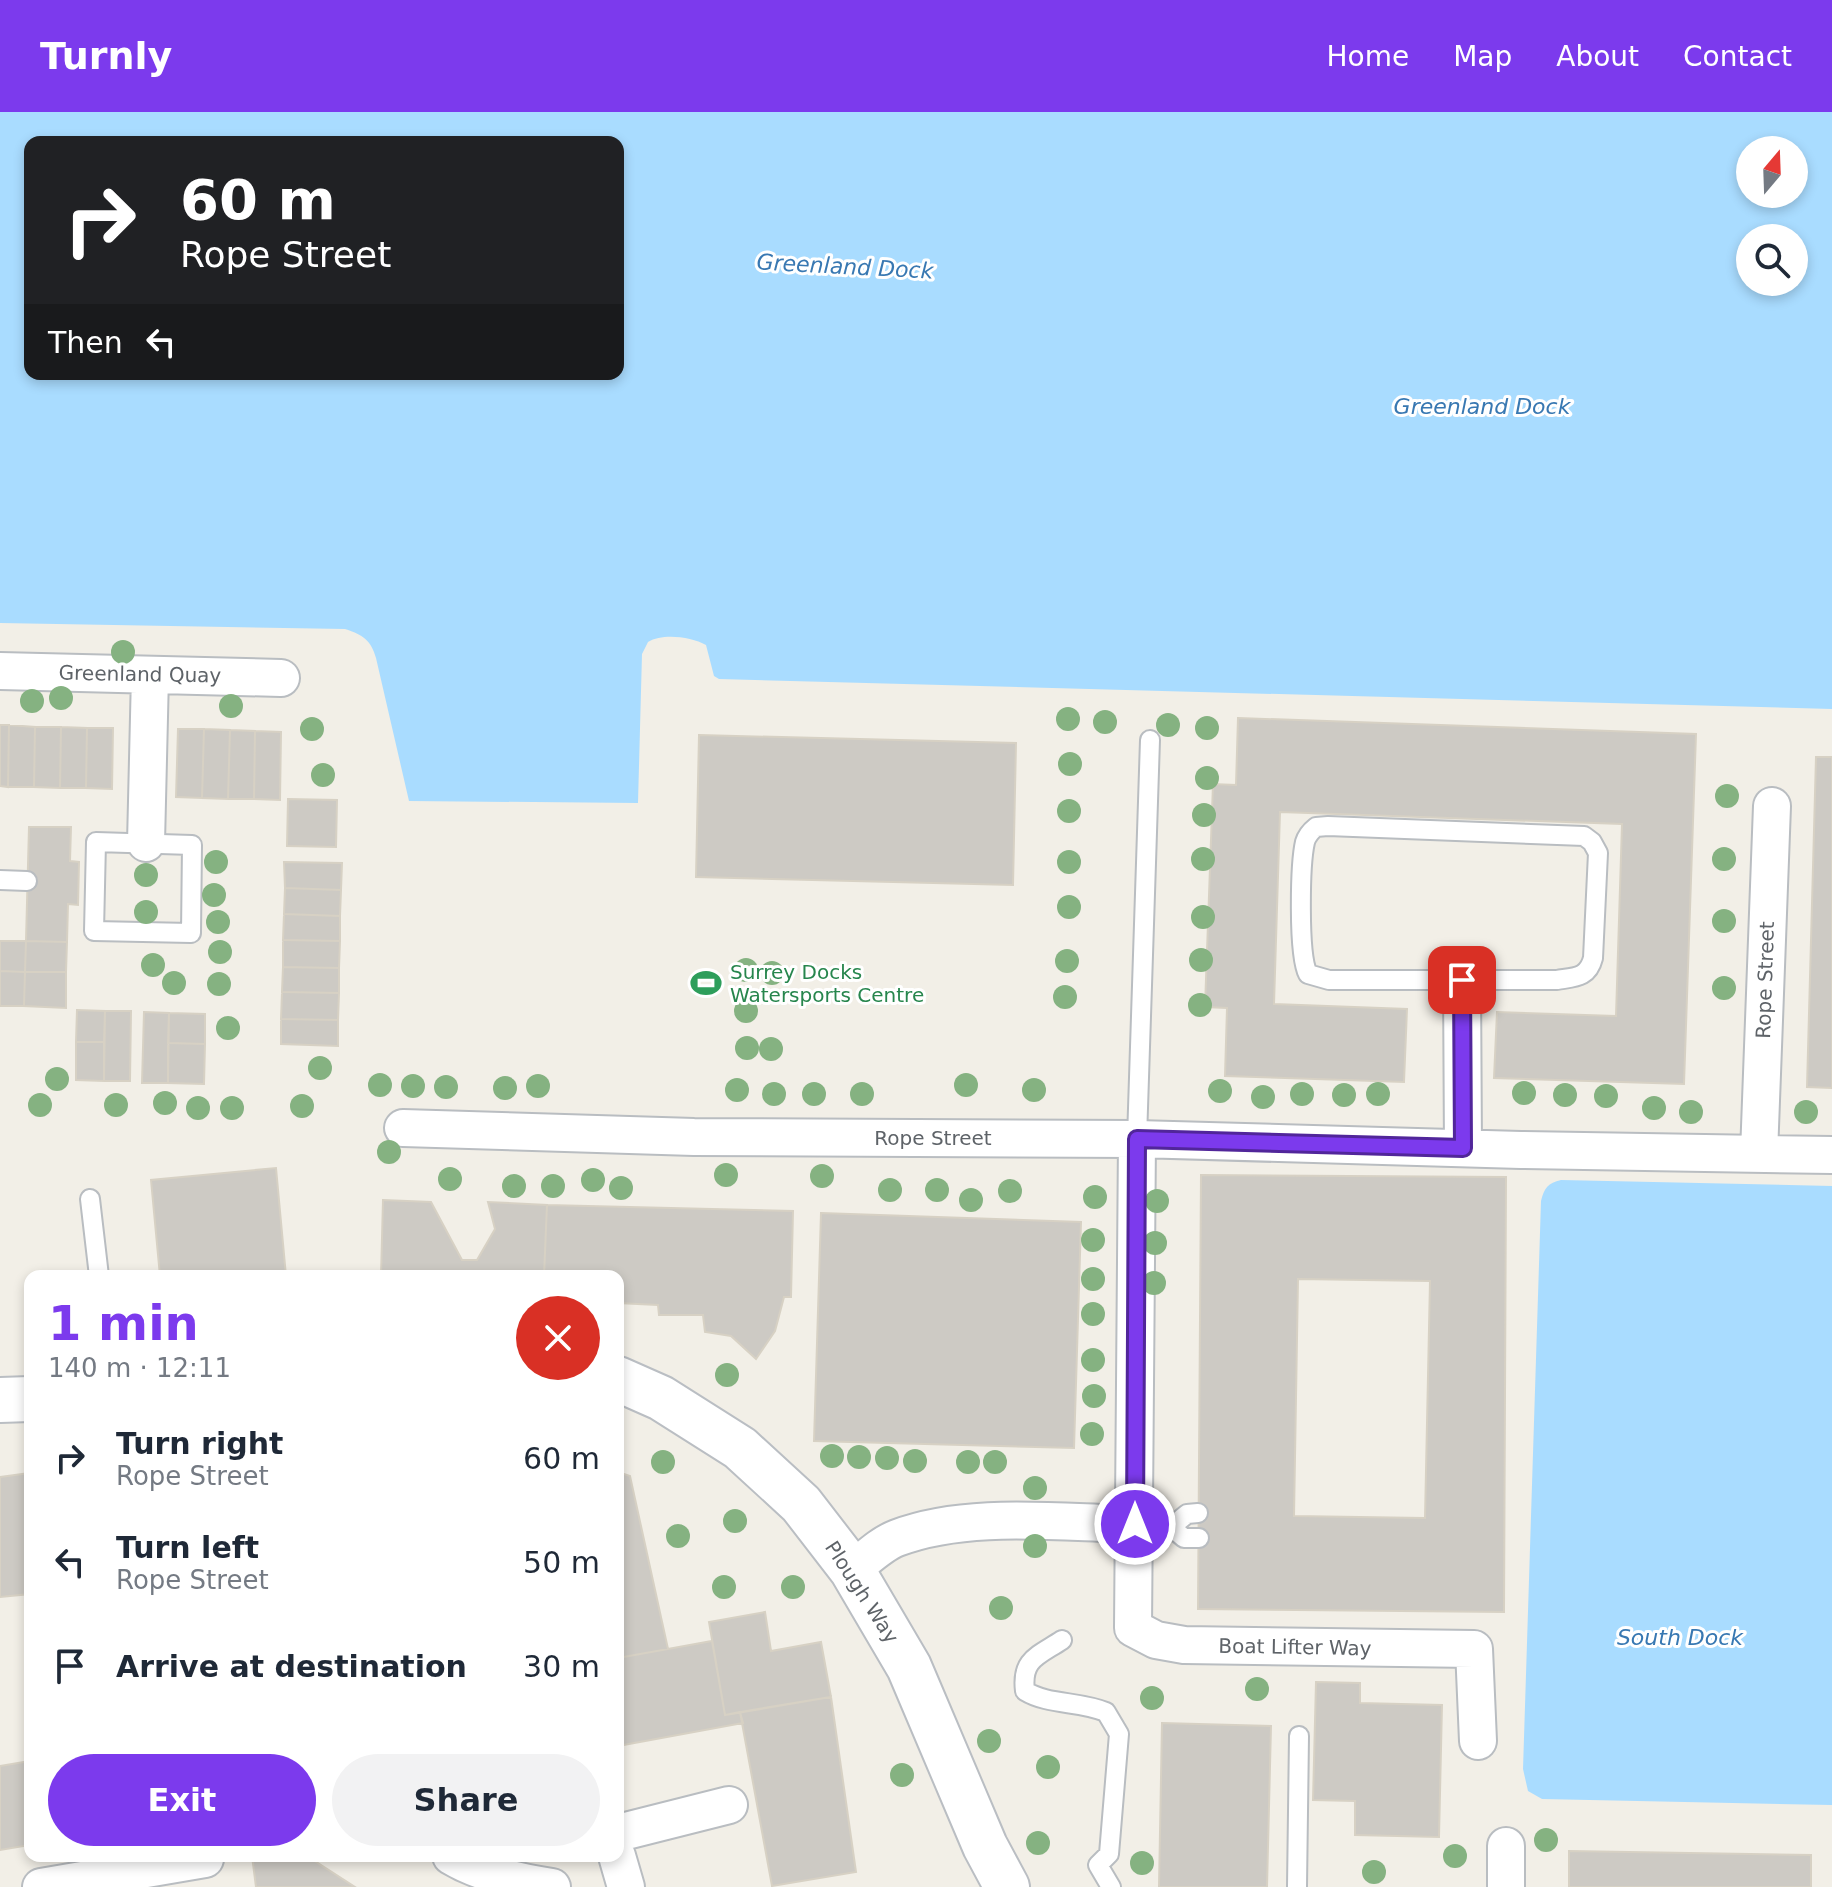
<!DOCTYPE html>
<html lang="en">
<head>
<meta charset="utf-8">
<style>
	body { margin:0; font-family:"DejaVu Sans",sans-serif; background:#f2f2f3; color:#1f2937; height:100vh; display:flex; flex-direction:column; font-size:30px; white-space:nowrap }
	* { box-sizing:border-box; margin:0 }
	p { font-size:26px; color:#747a83 }
	.icon { flex:none; width:44px; height:44px; fill:none; stroke:currentColor; stroke-width:2; stroke-linecap:round; stroke-linejoin:round }
	.map { position:relative; flex:1; overflow:hidden }
	.details { position:absolute; left:24px; top:1158px; width:600px; height:592px; display:flex; flex-direction:column; background:#fff; border-radius:16px; box-shadow:0 4px 12px #0003 }
	.details>* { flex:none }
	.top-card { position:absolute; left:24px; top:24px; width:600px; height:244px; border-radius:16px; box-shadow:0 4px 12px #0003; background:#202124; color:#fff; overflow:hidden }
	.needle { width:52px; rotate:19deg }
	.controls { position:absolute; left:1736px; top:24px; display:grid; gap:16px }
	.controls a { display:grid; place-items:center; width:72px; height:72px; border-radius:50%; background:#fff; box-shadow:0 4px 12px #0003; font-size:40px }
	.pin { position:absolute; display:grid; place-items:center; width:68px; height:68px; color:#fff; margin:-34px; border-radius:16px; box-shadow:0 4px 12px #0006 }
	.me { position:absolute; width:88px; margin:-44px; rotate:0deg; stroke-linejoin:round; filter:drop-shadow(0 0 6px #0008) }
	.turn { display:flex; align-items:center; gap:28px; height:168px; padding:0 24px; font-size:36px }
	.turn .icon { width:104px; height:104px; stroke-width:2.5 }
	.turn b { display:block; font-size:56px; line-height:68px }
	.then { display:flex; align-items:center; height:76px; padding:0 24px; background:#0003; gap:16px; font-size:30px }
	.round { display:grid; place-items:center; flex:none; width:84px; height:84px; border-radius:42px; background:#f2f2f3 }
	.headline { display:flex; align-items:center; justify-content:space-between; height:136px; padding:0 24px }
	h1 { font-size:48px; font-weight:700; line-height:60px; color:#7c3aed }
	.button { display:flex; gap:16px; margin-top:auto; padding:16px 24px }
	.button a { flex:1; height:92px; border-radius:48px; background:#7c3aed; color:#fff; font-size:32px; font-weight:700; line-height:92px; text-align:center }
	.button a+a { background:#f2f2f3; color:#1f2937 }
	ul { padding:0; list-style:none }
	li { display:flex; align-items:center; gap:24px; height:104px; padding:0 24px }
	li div { flex:1 }
	li b { display:block; font-size:30px }
	li em { font-style:normal }
	header { display:flex; align-items:center; gap:48px; box-sizing:border-box; height:112px; padding:0 40px; background:#7c3aed; color:#fff }
	header strong { font-size:38px }
	nav { display:flex; gap:44px; margin-inline-start:auto; font-size:28px }
	.map>svg:first-child { display:block }
	.water { fill:#a9dcff; fill-rule:evenodd }
	.building { fill:#cdcac4; stroke:#d7d1c4; stroke-width:2; fill-rule:evenodd }
	.lines { fill:none; stroke-linecap:round; stroke-linejoin:round }
	.service-casing { stroke:#b9bdc1; stroke-width:22 }
	.minor-casing { stroke:#b9bdc1; stroke-width:40 }
	.secondary-casing { stroke:#babec3; stroke-width:48 }
	.service { stroke:#fff; stroke-width:18 }
	.minor { stroke:#fff; stroke-width:36 }
	.secondary { stroke:#fff; stroke-width:44 }
	.tree { fill:#85b281 }
	.route-casing { stroke:#51269a; stroke-width:20 }
	.route { stroke:#7c3aed; stroke-width:14 }
	.labels { text-anchor:middle; stroke-width:6; stroke-linejoin:round; paint-order:stroke }
	.street-label { font-size:20px; fill:#5e6368; stroke:#fff }
	.leisure-label { font-size:20px; fill:#27864d; stroke:#fff; text-anchor:start }
	.water-label { font-size:22px; font-style:italic; fill:#3878b2; stroke:#fff }
</style>
</head>
<body>
<header>
<strong>Turnly</strong>
<nav><a>Home</a><a>Map</a><a>About</a><a>Contact</a></nav>
</header>
<div class="map">
<svg width="1832" height="1775" viewBox="0 0 1832 1775">
	<rect width="100%" height="100%" fill="#f2efe7"/>
	<!-- water -->
	<path class="water" d="M 0,0 L 1832,0 L 1832,597 L 719,567 L 714,564 L 706,533 C 691,525 663,521 648,530 L 642,542 L 638,691 L 409,689 L 376,546 C 371,528 363,523 345,517 L 0,511 ZM 30,30 L 618,30 L 618,262 L 30,262 ZM 1750,38 L 1794,38 L 1794,82 L 1750,82 ZM 1750,126 L 1794,126 L 1794,170 L 1750,170 Z
		M 1561,1068 L 1832,1074 L 1832,1693 L 1542,1687 L 1528,1679 L 1523,1657 L 1541,1089 C 1544,1076 1548,1071 1561,1068 Z"/>
	<!-- building -->
	<path class="building" d="M 1238,606 L 1696,622 L 1684,972 L 1494,966 L 1497,900 L 1616,904 L 1622,712 L 1280,700 L 1274,892 L 1407,897 L 1404,970 L 1225,964 L 1227,896 L 1205,895 L 1213,672 L 1236,673 Z
		M 0,613 L 9,613 L 8,675 L 0,674 Z
		M 9,613 L 35,615 L 34,675 L 8,675 Z
		M 35,615 L 61,615 L 60,676 L 34,675 Z
		M 61,615 L 87,616 L 86,676 L 60,676 Z
		M 87,616 L 113,616 L 112,677 L 86,676 Z
		M 178,617 L 204,617 L 202,686 L 176,685 Z
		M 204,617 L 230,618 L 228,687 L 202,686 Z
		M 230,618 L 255,619 L 254,687 L 228,687 Z
		M 255,619 L 281,620 L 280,688 L 254,687 Z
		M 699,623 L 1016,631 L 1013,773 L 696,765 Z
		M 1816,645 L 1832,645 L 1832,976 L 1807,975 Z
		M 288,687 L 337,688 L 336,735 L 287,734 Z
		M 29,715 L 71,715 L 70,749 L 79,750 L 78,793 L 68,792 L 67,830 L 26,829 Z
		M 284,750 L 342,751 L 341,778 L 285,776 Z
		M 285,776 L 341,778 L 340,804 L 284,802 Z
		M 284,802 L 340,804 L 340,829 L 283,828 Z
		M 283,828 L 340,829 L 339,856 L 283,855 Z
		M 0,829 L 26,829 L 25,860 L 0,859 Z
		M 26,829 L 67,830 L 66,860 L 25,860 Z
		M 283,855 L 339,856 L 339,881 L 282,880 Z
		M 0,859 L 25,860 L 24,894 L 0,894 Z
		M 25,860 L 66,860 L 66,896 L 24,894 Z
		M 282,880 L 339,881 L 338,908 L 281,907 Z
		M 77,898 L 105,899 L 104,930 L 76,930 Z
		M 105,899 L 131,899 L 130,969 L 104,969 Z
		M 144,900 L 169,901 L 168,971 L 142,971 Z
		M 169,901 L 205,902 L 205,932 L 168,931 Z
		M 281,907 L 338,908 L 338,934 L 281,932 Z
		M 76,930 L 104,930 L 104,969 L 76,968 Z
		M 168,931 L 205,932 L 204,972 L 168,971 Z
		M 276,1056 L 286,1164 L 160,1164 L 151,1068 Z
		M 1201,1063 L 1506,1065 L 1504,1500 L 1198,1497 ZM 1298,1167 L 1430,1169 L 1425,1406 L 1294,1404 Z
		M 383,1088 L 431,1090 L 462,1148 L 477,1148 L 495,1117 L 488,1090 L 547,1093 L 544,1164 L 381,1164 Z
		M 547,1093 L 793,1099 L 791,1185 L 784,1185 L 775,1219 L 756,1247 L 731,1224 L 705,1220 L 703,1203 L 659,1203 L 658,1193 L 618,1191 L 618,1164 L 544,1164 Z
		M 821,1101 L 1081,1110 L 1074,1336 L 814,1329 Z
		M 618,1360 L 630,1364 L 668,1537 L 618,1546 Z
		M 30,1361 L 30,1482 L 0,1485 L 0,1365 Z
		M 765,1500 L 771,1539 L 821,1530 L 831,1585 L 725,1603 L 709,1510 Z
		M 712,1529 L 725,1603 L 740,1600 L 743,1611 L 618,1634 L 618,1546 Z
		M 1316,1570 L 1360,1571 L 1360,1591 L 1442,1593 L 1439,1725 L 1355,1723 L 1355,1689 L 1313,1688 Z
		M 831,1585 L 856,1760 L 772,1774 L 740,1600 Z
		M 1162,1611 L 1271,1614 L 1267,1775 L 1159,1775 Z
		M 30,1649 L 30,1733 L 0,1738 L 0,1654 Z
		M 1569,1739 L 1811,1743 L 1811,1775 L 1569,1775 Z
		M 252,1744 L 307,1744 L 355,1775 L 256,1775 Z"/>
	<g class="lines">
		<!-- service casing -->
		<g class="service-casing">
			<path id="service" d="M 1328,714 L 1584,724 L 1592,730 L 1598,741 L 1593,846 C 1588,866 1575,865 1557,868 L 1329,868 L 1308,862 C 1298,843 1300,752 1305,730 C 1307,723 1311,719 1316,715 Z
				M 96,730 L 192,733 L 191,821 L 94,819 Z
				M 0,768 L 27,769
				M 1137,1027 L 1150,628
				M 90,1087 L 99,1164
				M 1135,1412 L 1171,1415 L 1184,1426 L 1199,1426
				M 1171,1415 L 1187,1402 L 1198,1401
				M 1062,1528 C 1038,1544 1021,1547 1025,1579 C 1048,1593 1079,1589 1106,1600 L 1119,1622 L 1109,1742 L 1098,1753 L 1111,1775
				M 1297,1775 L 1299,1624"/>
		</g>
		<!-- minor casing -->
		<g class="minor-casing">
			<path id="minor" d="M 0,559 L 281,566
				M 146,731 L 150,563
				M 1462,868 L 1463,1036
				M 403,1016 L 694,1025 L 1137,1027 L 1521,1038 L 1832,1043
				M 1137,1027 L 1133,1516 L 1156,1528 L 1184,1533 L 1474,1537 L 1478,1629
				M 1759,1042 L 1772,694
				M 852,1458 C 865,1448 881,1432 897,1426 C 968,1399 1060,1411 1135,1412
				M 618,1721 L 729,1693
				M 451,1744 C 481,1762 517,1770 552,1775
				M 617,1744 L 626,1775
				M 41,1775 L 205,1747
				M 1506,1775 L 1506,1734"/>
		</g>
		<!-- secondary casing -->
		<g class="secondary-casing">
			<path id="secondary" d="M 618,1267 L 661,1286 L 740,1336 L 801,1392 L 852,1458 L 909,1555 L 985,1734 L 1007,1775
				M 0,1288 L 30,1287"/>
		</g>
		<!-- service -->
		<use href="#service" class="service"/>
		<!-- minor -->
		<use href="#minor" class="minor"/>
		<!-- secondary -->
		<use href="#secondary" class="secondary"/>
	</g>
	<!-- trees -->
	<g class="tree">
		<circle cx="123" cy="540" r="12"/>
		<circle cx="61" cy="586" r="12"/>
		<circle cx="32" cy="589" r="12"/>
		<circle cx="231" cy="594" r="12"/>
		<circle cx="1068" cy="607" r="12"/>
		<circle cx="1105" cy="610" r="12"/>
		<circle cx="1168" cy="613" r="12"/>
		<circle cx="1207" cy="616" r="12"/>
		<circle cx="312" cy="617" r="12"/>
		<circle cx="1070" cy="652" r="12"/>
		<circle cx="323" cy="663" r="12"/>
		<circle cx="1207" cy="666" r="12"/>
		<circle cx="1727" cy="684" r="12"/>
		<circle cx="1069" cy="699" r="12"/>
		<circle cx="1204" cy="703" r="12"/>
		<circle cx="1203" cy="747" r="12"/>
		<circle cx="1724" cy="747" r="12"/>
		<circle cx="216" cy="750" r="12"/>
		<circle cx="1069" cy="750" r="12"/>
		<circle cx="146" cy="763" r="12"/>
		<circle cx="214" cy="783" r="12"/>
		<circle cx="1069" cy="795" r="12"/>
		<circle cx="146" cy="800" r="12"/>
		<circle cx="1203" cy="805" r="12"/>
		<circle cx="1724" cy="809" r="12"/>
		<circle cx="218" cy="810" r="12"/>
		<circle cx="220" cy="840" r="12"/>
		<circle cx="1201" cy="848" r="12"/>
		<circle cx="1067" cy="849" r="12"/>
		<circle cx="153" cy="853" r="12"/>
		<circle cx="746" cy="858" r="12"/>
		<circle cx="772" cy="861" r="12"/>
		<circle cx="174" cy="871" r="12"/>
		<circle cx="219" cy="872" r="12"/>
		<circle cx="1724" cy="876" r="12"/>
		<circle cx="1065" cy="885" r="12"/>
		<circle cx="1200" cy="893" r="12"/>
		<circle cx="746" cy="899" r="12"/>
		<circle cx="228" cy="916" r="12"/>
		<circle cx="747" cy="936" r="12"/>
		<circle cx="771" cy="937" r="12"/>
		<circle cx="320" cy="956" r="12"/>
		<circle cx="57" cy="967" r="12"/>
		<circle cx="380" cy="973" r="12"/>
		<circle cx="966" cy="973" r="12"/>
		<circle cx="413" cy="974" r="12"/>
		<circle cx="538" cy="974" r="12"/>
		<circle cx="446" cy="975" r="12"/>
		<circle cx="505" cy="976" r="12"/>
		<circle cx="737" cy="978" r="12"/>
		<circle cx="1034" cy="978" r="12"/>
		<circle cx="1220" cy="979" r="12"/>
		<circle cx="1524" cy="981" r="12"/>
		<circle cx="774" cy="982" r="12"/>
		<circle cx="814" cy="982" r="12"/>
		<circle cx="862" cy="982" r="12"/>
		<circle cx="1302" cy="982" r="12"/>
		<circle cx="1378" cy="982" r="12"/>
		<circle cx="1344" cy="983" r="12"/>
		<circle cx="1565" cy="983" r="12"/>
		<circle cx="1606" cy="984" r="12"/>
		<circle cx="1263" cy="985" r="12"/>
		<circle cx="165" cy="991" r="12"/>
		<circle cx="40" cy="993" r="12"/>
		<circle cx="116" cy="993" r="12"/>
		<circle cx="302" cy="994" r="12"/>
		<circle cx="198" cy="996" r="12"/>
		<circle cx="232" cy="996" r="12"/>
		<circle cx="1654" cy="996" r="12"/>
		<circle cx="1691" cy="1000" r="12"/>
		<circle cx="1806" cy="1000" r="12"/>
		<circle cx="389" cy="1040" r="12"/>
		<circle cx="726" cy="1063" r="12"/>
		<circle cx="822" cy="1064" r="12"/>
		<circle cx="450" cy="1067" r="12"/>
		<circle cx="593" cy="1068" r="12"/>
		<circle cx="514" cy="1074" r="12"/>
		<circle cx="553" cy="1074" r="12"/>
		<circle cx="621" cy="1076" r="12"/>
		<circle cx="890" cy="1078" r="12"/>
		<circle cx="937" cy="1078" r="12"/>
		<circle cx="1010" cy="1079" r="12"/>
		<circle cx="1095" cy="1085" r="12"/>
		<circle cx="971" cy="1088" r="12"/>
		<circle cx="1157" cy="1089" r="12"/>
		<circle cx="1093" cy="1128" r="12"/>
		<circle cx="1155" cy="1131" r="12"/>
		<circle cx="1093" cy="1167" r="12"/>
		<circle cx="1154" cy="1171" r="12"/>
		<circle cx="1093" cy="1202" r="12"/>
		<circle cx="1093" cy="1248" r="12"/>
		<circle cx="727" cy="1263" r="12"/>
		<circle cx="1094" cy="1284" r="12"/>
		<circle cx="1092" cy="1322" r="12"/>
		<circle cx="832" cy="1344" r="12"/>
		<circle cx="859" cy="1345" r="12"/>
		<circle cx="887" cy="1346" r="12"/>
		<circle cx="915" cy="1349" r="12"/>
		<circle cx="663" cy="1350" r="12"/>
		<circle cx="968" cy="1350" r="12"/>
		<circle cx="995" cy="1350" r="12"/>
		<circle cx="1035" cy="1376" r="12"/>
		<circle cx="735" cy="1409" r="12"/>
		<circle cx="678" cy="1424" r="12"/>
		<circle cx="1035" cy="1434" r="12"/>
		<circle cx="724" cy="1475" r="12"/>
		<circle cx="793" cy="1475" r="12"/>
		<circle cx="1001" cy="1496" r="12"/>
		<circle cx="1257" cy="1577" r="12"/>
		<circle cx="1152" cy="1586" r="12"/>
		<circle cx="989" cy="1629" r="12"/>
		<circle cx="1048" cy="1655" r="12"/>
		<circle cx="902" cy="1663" r="12"/>
		<circle cx="1546" cy="1728" r="12"/>
		<circle cx="1038" cy="1731" r="12"/>
		<circle cx="1455" cy="1744" r="12"/>
		<circle cx="1142" cy="1751" r="12"/>
		<circle cx="1374" cy="1760" r="12"/>
	</g>
	<g class="lines">
		<!-- route casing -->
		<g class="route-casing">
			<path id="route" d="M 1135,1412 L 1137,1027 L 1463,1036 L 1462,868"/>
		</g>
		<!-- route -->
		<use href="#route" class="route"/>
	</g>
	<!-- icons -->
	<defs>
		<g id="stadium-bare" transform="scale(2.4)"><path d="M0-5a6.5 5 0 1 0 0 10a6.5 5 0 1 0 0-10ZM-3.5-1.8h7v3.6h-7Z" fill="#2e9e5b" stroke="#fff" stroke-width="2.5" paint-order="stroke"/></g>
	</defs>
	<g fill-rule="evenodd">
		<use href="#stadium-bare" x="706" y="871"/>
	</g>
	<g class="labels">
		<!-- street labels -->
		<g class="street-label">
			<text transform="translate(140 562) rotate(1)" y="7">Greenland Quay</text>
			<text transform="translate(1765 868) rotate(-88)" y="7">Rope Street</text>
			<text x="933" y="1033">Rope Street</text>
			<text transform="translate(862 1480) rotate(57)" y="7">Plough Way</text>
			<text transform="translate(1295 1535) rotate(1)" y="7">Boat Lifter Way</text>
		</g>
		<!-- leisure labels -->
		<g class="leisure-label">
			<text x="730" y="867">Surrey Docks<tspan x="730" dy="23">Watersports Centre</tspan></text>
		</g>
		<!-- water labels -->
		<g class="water-label">
			<text transform="translate(845 154) rotate(3)" y="8">Greenland Dock</text>
			<text x="1482" y="302">Greenland Dock</text>
			<text x="1680" y="1533">South Dock</text>
		</g>
	</g>
</svg>
<div class="controls">
<a><svg class="needle" viewBox="-14 -14 28 28"><path d="M0-13l5 13h-10z" fill="#e53935"/><path d="M0 13l5-13h-10z" fill="#747a83"/></svg></a>
<a><svg class="icon" aria-label="search" viewBox="0 0 24 24"><circle cx="10" cy="10" r="6"/><path d="M15 15l6 6"/></svg></a>
</div>
<div class="pin" style="left:1462px;top:868px;background:#d93025"><svg class="icon" aria-label="arrive" viewBox="0 0 24 24"><path d="M6 21V4h12l-3 4 3 4H6"/></svg></div>
<svg class="me" style="left:1135px;top:1412px" viewBox="-20 -20 40 40"><circle r="17" fill="#7c3aed" stroke="#fff" stroke-width="3"/><path d="M0-11L8 9 0 5-8 9z" fill="#fff"/></svg>
<div class="top-card">
<div class="turn"><svg class="icon" aria-label="right" viewBox="0 0 24 24"><path d="M7 20v-9h11M14 6l5 5-5 5"/></svg><div><b>60 m</b>Rope Street</div></div>
<div class="then">Then<svg class="icon" aria-label="left" viewBox="0 0 24 24"><path d="M17 20v-9H6M10 6l-5 5 5 5"/></svg></div>
</div>
<section class="details">
<div class="headline"><div><h1>1 min</h1><p>140 m · 12:11</p></div><a class="round" style="background:#d93025;color:#fff"><svg class="icon" aria-label="close" viewBox="0 0 24 24"><path d="M6 6l12 12M18 6L6 18"/></svg></a></div>
<ul>
<li><svg class="icon" aria-label="right" viewBox="0 0 24 24"><path d="M7 20v-9h11M14 6l5 5-5 5"/></svg><div><b>Turn right</b><p>Rope Street</p></div><em>60 m</em></li>
<li><svg class="icon" aria-label="left" viewBox="0 0 24 24"><path d="M17 20v-9H6M10 6l-5 5 5 5"/></svg><div><b>Turn left</b><p>Rope Street</p></div><em>50 m</em></li>
<li><svg class="icon" aria-label="arrive" viewBox="0 0 24 24"><path d="M6 21V4h12l-3 4 3 4H6"/></svg><div><b>Arrive at destination</b></div><em>30 m</em></li>
</ul>
<div class="button"><a>Exit</a><a>Share</a></div>
</section>
</div>
</body>
</html>
